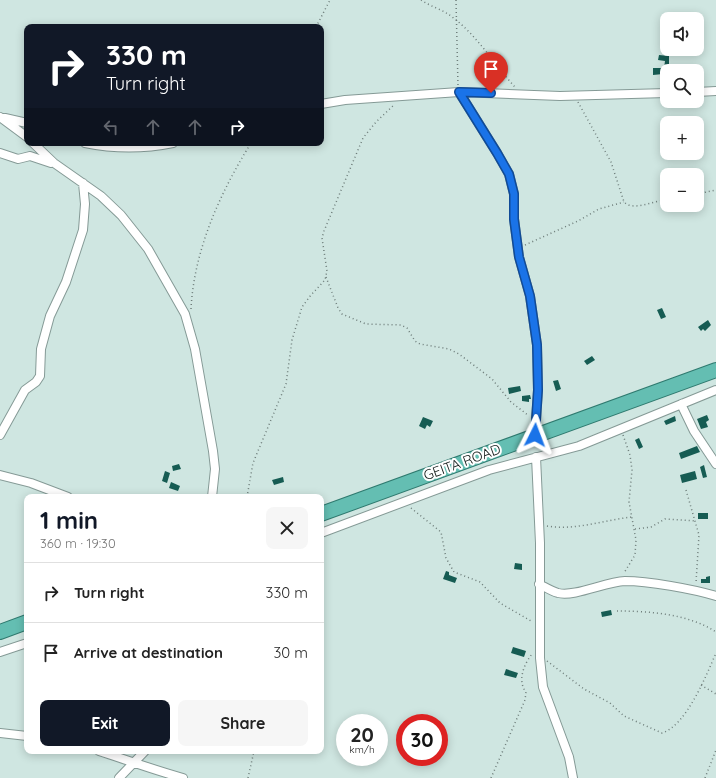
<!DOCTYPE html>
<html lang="en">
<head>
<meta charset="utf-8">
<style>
	body { margin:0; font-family:Quicksand,sans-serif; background:#f6f6f6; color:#222; height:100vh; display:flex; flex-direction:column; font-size:15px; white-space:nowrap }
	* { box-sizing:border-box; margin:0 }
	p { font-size:13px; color:#767676 }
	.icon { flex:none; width:22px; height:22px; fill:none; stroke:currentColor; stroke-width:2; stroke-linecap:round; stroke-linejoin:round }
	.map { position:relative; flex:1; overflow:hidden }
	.details { position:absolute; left:24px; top:494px; width:300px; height:260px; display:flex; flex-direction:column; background:#fff; border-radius:8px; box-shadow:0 2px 10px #0003 }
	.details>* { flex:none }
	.banner { position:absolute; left:24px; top:24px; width:300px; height:122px; border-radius:8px; box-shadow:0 2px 10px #0003; background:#111827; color:#fff; overflow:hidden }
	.controls { position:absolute; left:660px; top:12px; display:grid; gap:8px }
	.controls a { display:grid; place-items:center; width:44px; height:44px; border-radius:8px; background:#fff; box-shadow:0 2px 10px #0003; font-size:20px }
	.speed { position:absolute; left:336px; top:714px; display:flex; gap:8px; font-size:20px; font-weight:700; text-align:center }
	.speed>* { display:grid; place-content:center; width:52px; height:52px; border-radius:50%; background:#fff; box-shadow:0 2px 10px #0003; line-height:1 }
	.speed small { font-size:10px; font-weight:400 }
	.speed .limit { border:6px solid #d22; background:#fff; color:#111 }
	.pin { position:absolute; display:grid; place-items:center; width:34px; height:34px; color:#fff; margin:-41px -17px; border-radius:50% 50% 50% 0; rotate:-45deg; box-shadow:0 0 4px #0007 }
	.pin .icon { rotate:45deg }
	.me { position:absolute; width:44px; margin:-22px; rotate:3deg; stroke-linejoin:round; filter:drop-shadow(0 0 3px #0008) }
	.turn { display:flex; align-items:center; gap:14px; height:84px; padding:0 16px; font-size:18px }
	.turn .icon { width:52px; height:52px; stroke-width:2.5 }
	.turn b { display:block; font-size:28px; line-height:34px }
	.lanes { display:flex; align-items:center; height:38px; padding:0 16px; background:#0003; justify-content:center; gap:20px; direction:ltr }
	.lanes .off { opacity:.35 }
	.round { display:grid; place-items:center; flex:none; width:42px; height:42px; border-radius:8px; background:#f6f6f6 }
	.headline { display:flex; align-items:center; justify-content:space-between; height:68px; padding:0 16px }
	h1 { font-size:24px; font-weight:800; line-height:30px; color:#111827 }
	.primary-button { display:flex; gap:8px; margin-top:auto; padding:8px 16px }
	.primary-button a { flex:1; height:46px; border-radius:8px; background:#111827; color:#fff; font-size:16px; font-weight:800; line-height:46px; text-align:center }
	.primary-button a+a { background:#f6f6f6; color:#222 }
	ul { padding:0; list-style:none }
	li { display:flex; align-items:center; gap:12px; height:60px; padding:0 16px; border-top:1px solid #e0e0e0 }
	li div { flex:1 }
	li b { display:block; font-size:15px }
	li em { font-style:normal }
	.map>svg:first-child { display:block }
	.building { fill:#165c53 }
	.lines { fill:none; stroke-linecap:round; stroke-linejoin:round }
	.minor-casing { stroke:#859a96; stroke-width:10 }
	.trunk-casing { stroke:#2f7a6f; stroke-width:16 }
	.path { stroke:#6e7d7a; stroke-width:1.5; stroke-dasharray:1 3; stroke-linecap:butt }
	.minor { stroke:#fff; stroke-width:8 }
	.trunk { stroke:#64beb2; stroke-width:14 }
	.route-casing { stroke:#114b97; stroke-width:10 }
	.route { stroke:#1a73e8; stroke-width:7 }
	.labels { text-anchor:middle; stroke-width:4; stroke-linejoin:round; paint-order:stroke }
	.street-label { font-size:14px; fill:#121a18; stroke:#fff }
</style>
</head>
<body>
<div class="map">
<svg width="716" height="778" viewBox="0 0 716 778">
	<rect width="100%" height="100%" fill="#cfe6e1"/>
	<!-- building -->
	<path class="building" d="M 659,55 L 669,56 L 669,67 L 664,68 L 665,61 L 658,60 Z
		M 653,68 L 664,68 L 663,74 L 653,75 Z
		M 662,308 L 666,317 L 661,319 L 657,310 Z
		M 708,320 L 711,325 L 705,331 L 703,329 L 701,331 L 698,327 Z
		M 592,356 L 595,360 L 587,365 L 584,361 Z
		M 558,380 L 561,389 L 556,391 L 553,381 Z
		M 520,386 L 521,391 L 509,394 L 508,388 Z
		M 530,395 L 531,399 L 529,399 L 529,402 L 522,401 L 522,396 Z
		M 707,415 L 709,420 L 706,422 L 708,427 L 701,429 L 697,419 Z
		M 675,416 L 676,421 L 666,425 L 664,421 Z
		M 423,417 L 433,421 L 430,427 L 427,425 L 425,429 L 419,426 Z
		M 639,438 L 643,447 L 639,449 L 635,440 Z
		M 697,446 L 700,452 L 681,459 L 679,453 Z
		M 179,464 L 181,469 L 173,471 L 172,466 Z
		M 704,465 L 707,477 L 703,478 L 700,467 Z
		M 165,471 L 170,473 L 167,483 L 162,481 Z
		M 695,471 L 697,479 L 682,483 L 680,475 Z
		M 283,477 L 284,482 L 274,485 L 272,480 Z
		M 171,482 L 180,486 L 178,491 L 169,488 Z
		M 698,513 L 708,513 L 708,519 L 698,519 Z
		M 515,563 L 522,564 L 522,570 L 514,569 Z
		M 446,571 L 449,572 L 449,575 L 457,578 L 455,583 L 443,579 Z
		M 710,576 L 710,583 L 701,583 L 701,579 L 706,579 L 706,577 Z
		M 611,610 L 612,615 L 602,617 L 601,612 Z
		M 513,647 L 526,651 L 524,657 L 511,653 Z
		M 506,669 L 518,673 L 516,678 L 504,675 Z"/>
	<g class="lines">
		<!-- minor casing -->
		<g class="minor-casing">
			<path id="minor" d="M 459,92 L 497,153 L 509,174 L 514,194 L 514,219 L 519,257 L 530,296 L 537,345 L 538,390 L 535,435
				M 697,92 L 716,91
				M 321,104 L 345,100 L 459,92 L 560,96 L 667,93
				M 0,117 L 27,137
				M 5,118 L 27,123
				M 33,143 L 54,163 L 101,196 L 121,215 L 148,249 L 185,314 L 195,349 L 213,451 L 215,469 L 212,497
				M 85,143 C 114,149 144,149 173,143
				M 0,153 L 18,159 L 30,156 L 51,163
				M 681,404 L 694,431 L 716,464
				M 0,435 L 25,390 L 36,382 L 40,376 L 41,349 L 50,316 L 66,282 L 83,230 L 85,204 L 83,183
				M 536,457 L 540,543 L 540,658 L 543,687 L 569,757 L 573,778
				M 0,475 L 31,483 L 68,497
				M 321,533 L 489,470 L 579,446 L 716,390
				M 539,584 C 545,587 551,591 558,593 C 575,597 605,582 625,581 C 648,581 693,589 716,596
				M 0,652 L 27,643
				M 0,733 L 27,736
				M 99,751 C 127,760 154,770 183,778
				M 119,778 L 145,751"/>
		</g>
		<!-- trunk casing -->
		<g class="trunk-casing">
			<path id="trunk" d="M 321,514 L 716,370
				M 0,632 L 27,622"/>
		</g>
		<!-- path -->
		<path class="path" d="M 421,0 C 430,6 440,9 448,14 C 476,33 493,63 515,87
			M 456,0 L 458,86
			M 316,27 L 330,0
			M 578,102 L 611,162 L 624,202 C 634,212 654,200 667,200
			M 697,194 L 716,190
			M 525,245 L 578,221 L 599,209 L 624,202
			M 326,277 L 338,308 L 342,314 L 366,324 L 401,325 L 407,328 L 415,341 L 420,344 L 449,349 L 459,354 L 492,379 L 511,402 L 529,416
			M 191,309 C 194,250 220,193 251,143
			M 623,435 L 630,455 L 632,470 L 629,502 L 636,540 L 635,555 L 624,573
			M 686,490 L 699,535 L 696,583
			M 247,497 L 253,463 L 286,384 L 292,340 L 302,307 L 311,295 L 325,280 L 327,271 L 322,238 L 324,231 L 363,138 L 376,122 L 395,104
			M 411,508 L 441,532 L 446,558 L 454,572 L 480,582 L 500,603 L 533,622
			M 547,526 C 574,531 604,520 632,517
			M 635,529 L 651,527 L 665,519 L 696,521
			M 617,611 C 649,611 689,614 716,632
			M 547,661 L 584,689 L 610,703 L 624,716 L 662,733 C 686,726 706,676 716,653
			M 701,685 L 716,694
			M 248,778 L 254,751
			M 491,778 L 525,700 L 526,692 C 517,681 524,664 532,654
			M 705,778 L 716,750"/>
		<!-- minor -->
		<use href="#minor" class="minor"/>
		<!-- trunk -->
		<use href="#trunk" class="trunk"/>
	</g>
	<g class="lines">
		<!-- route casing -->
		<g class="route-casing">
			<path id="route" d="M 491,93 L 459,92 L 497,153 L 509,174 L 514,194 L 514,219 L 519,257 L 530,296 L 537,345 L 538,390 L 535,435"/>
		</g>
		<!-- route -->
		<use href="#route" class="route"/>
	</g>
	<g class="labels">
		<!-- street labels -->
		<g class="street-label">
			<text transform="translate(462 462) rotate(-20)" y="5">GEITA ROAD</text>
		</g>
	</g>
</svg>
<div class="controls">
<a><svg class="icon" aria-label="sound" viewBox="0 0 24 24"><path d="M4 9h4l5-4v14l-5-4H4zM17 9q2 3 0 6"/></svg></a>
<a><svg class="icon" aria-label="search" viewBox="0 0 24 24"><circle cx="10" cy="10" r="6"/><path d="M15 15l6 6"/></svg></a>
<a>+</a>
<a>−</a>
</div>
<div class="speed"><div>20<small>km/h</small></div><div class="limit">30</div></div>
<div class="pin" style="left:491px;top:93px;background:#d93025"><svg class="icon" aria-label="arrive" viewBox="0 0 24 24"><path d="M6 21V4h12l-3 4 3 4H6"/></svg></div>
<svg class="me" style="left:535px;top:435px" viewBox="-20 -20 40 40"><path d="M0-17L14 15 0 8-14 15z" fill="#1a73e8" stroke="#fff" stroke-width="4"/></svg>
<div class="banner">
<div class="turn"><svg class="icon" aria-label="right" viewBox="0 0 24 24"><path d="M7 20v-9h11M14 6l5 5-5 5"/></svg><div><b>330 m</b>Turn right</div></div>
<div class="lanes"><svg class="icon off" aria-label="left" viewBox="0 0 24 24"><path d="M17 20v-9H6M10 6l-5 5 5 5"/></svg><svg class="icon off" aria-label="ahead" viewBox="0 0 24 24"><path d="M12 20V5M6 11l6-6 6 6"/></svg><svg class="icon off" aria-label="ahead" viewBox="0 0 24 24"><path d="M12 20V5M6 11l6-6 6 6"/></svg><svg class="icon" aria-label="right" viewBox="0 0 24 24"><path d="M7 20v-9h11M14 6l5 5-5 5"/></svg></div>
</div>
<section class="details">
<div class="headline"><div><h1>1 min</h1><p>360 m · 19:30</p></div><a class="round"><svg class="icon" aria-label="close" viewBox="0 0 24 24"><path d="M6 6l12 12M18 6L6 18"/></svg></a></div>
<ul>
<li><svg class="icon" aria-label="right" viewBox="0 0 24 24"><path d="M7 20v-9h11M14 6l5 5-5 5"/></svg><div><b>Turn right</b></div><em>330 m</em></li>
<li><svg class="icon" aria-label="arrive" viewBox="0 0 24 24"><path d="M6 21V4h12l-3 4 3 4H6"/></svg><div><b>Arrive at destination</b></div><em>30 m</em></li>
</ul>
<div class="primary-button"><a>Exit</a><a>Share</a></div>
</section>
</div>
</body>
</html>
